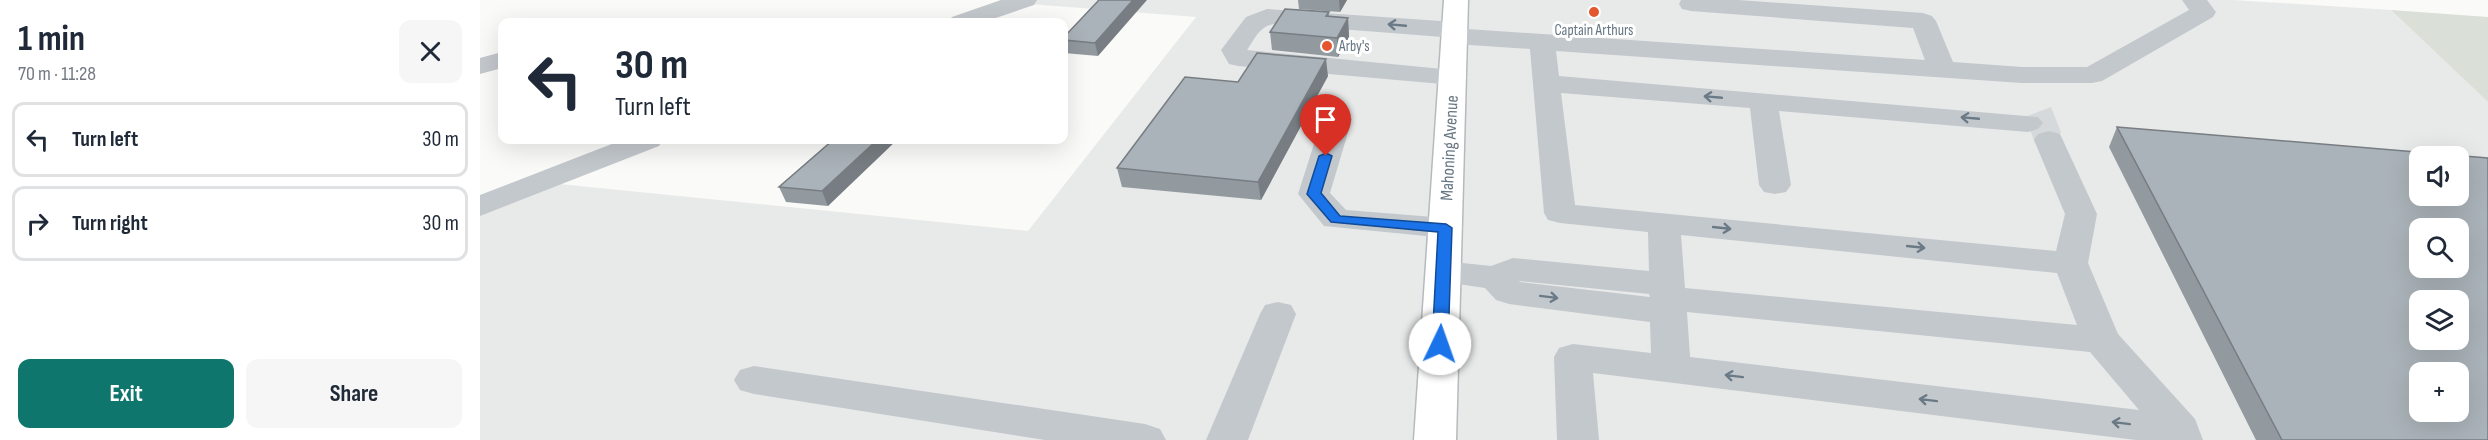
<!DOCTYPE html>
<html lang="en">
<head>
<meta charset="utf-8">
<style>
	body { margin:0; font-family:"Sofia Sans Condensed",sans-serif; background:#f6f6f7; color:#1f2937; height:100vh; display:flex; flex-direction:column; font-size:22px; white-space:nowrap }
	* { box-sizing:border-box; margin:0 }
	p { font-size:20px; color:#747a83 }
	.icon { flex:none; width:33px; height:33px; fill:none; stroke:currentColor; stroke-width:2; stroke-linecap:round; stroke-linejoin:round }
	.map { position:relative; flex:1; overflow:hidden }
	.side { display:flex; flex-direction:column; background:#fff; width:480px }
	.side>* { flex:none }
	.hud { position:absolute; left:18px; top:18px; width:570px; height:126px; border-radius:12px; box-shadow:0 6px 24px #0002; background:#fff; color:#1f2937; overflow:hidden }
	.controls { position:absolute; left:1929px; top:146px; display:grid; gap:12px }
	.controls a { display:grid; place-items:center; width:60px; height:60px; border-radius:12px; background:#fff; box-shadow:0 6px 24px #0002; font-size:30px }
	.pin { position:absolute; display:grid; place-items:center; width:51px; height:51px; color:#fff; margin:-62px -26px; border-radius:50% 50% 50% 0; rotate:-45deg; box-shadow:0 0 6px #0007 }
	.pin .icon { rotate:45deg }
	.me { position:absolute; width:66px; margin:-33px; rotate:3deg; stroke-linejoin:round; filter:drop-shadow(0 0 4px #0008) }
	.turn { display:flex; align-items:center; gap:21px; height:126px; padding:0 18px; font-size:27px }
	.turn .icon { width:78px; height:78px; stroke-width:2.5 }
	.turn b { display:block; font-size:42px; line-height:51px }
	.round { display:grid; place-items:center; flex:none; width:63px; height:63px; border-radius:12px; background:#f6f6f7 }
	.summary { display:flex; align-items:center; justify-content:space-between; height:102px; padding:0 18px }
	h1 { font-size:36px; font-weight:700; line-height:45px }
	.action { display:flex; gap:12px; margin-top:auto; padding:12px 18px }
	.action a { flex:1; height:69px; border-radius:12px; background:#0f766e; color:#fff; font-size:24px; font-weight:700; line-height:69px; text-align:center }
	.action a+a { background:#f6f6f7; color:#1f2937 }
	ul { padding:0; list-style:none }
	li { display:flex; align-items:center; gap:18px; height:75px; margin:0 12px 9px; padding:0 6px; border:3px solid #e0e1e3; border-radius:12px }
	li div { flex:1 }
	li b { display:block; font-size:22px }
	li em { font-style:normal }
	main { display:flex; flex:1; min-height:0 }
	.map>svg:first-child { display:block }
	.built { fill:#e8e9e9; fill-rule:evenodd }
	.green { fill:#dadfd7 }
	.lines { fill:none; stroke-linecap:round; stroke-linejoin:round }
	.minor-tunnel { stroke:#d5d9db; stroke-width:28; stroke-dasharray:28 14; stroke-linecap:butt }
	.major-casing { stroke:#b5babe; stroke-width:3 }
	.minor { fill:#c3c8cc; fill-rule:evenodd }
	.major { fill:#fff; fill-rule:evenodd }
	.wall { fill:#929a9f }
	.shaded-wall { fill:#777d82 }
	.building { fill:#aab3b9; stroke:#777d82; stroke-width:1.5; fill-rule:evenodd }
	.oneway { stroke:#6a7a87 }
	.route { fill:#1a73e8; stroke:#114b97; stroke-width:1.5 }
	.poi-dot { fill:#e4572e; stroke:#fff; stroke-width:2 }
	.labels { text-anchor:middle; stroke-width:6; stroke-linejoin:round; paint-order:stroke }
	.far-poi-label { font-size:15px; fill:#657683; stroke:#fff }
	.street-label { font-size:18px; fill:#657683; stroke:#fff }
</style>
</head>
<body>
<main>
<section class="side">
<div class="summary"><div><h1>1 min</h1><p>70 m · 11:28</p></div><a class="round"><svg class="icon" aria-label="close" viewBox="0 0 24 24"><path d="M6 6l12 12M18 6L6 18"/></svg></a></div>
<ul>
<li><svg class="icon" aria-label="left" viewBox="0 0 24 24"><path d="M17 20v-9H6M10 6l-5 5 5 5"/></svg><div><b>Turn left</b></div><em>30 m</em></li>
<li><svg class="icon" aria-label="right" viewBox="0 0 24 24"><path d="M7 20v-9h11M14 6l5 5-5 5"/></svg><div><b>Turn right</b></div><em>30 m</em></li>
</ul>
<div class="action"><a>Exit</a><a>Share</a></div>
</section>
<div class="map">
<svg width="2008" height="440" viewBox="0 0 2008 440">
	<rect width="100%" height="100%" fill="#fafaf8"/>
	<!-- built -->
	<path class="built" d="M 540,0 L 1753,0 L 1911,10 L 2008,102 L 2008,440 L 0,440 L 0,206 L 59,182 L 548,231 L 716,17 L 537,3 ZM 1940,156 L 1978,156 L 1978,195 L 1940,195 ZM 1940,228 L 1978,228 L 1978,267 L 1940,267 ZM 1940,300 L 1978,300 L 1978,339 L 1940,339 ZM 1940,372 L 1978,372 L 1978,411 L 1940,411 Z"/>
	<!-- green -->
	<path class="green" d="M 1911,10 L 2008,17 L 2008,102 Z"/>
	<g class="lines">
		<!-- minor-tunnel -->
		<path class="minor-tunnel" d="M 1558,112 L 1569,140"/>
		<!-- major casing -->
		<g class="major-casing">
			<path id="major" d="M 964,0 L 988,0 L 976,440 L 934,440 Z"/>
		</g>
		<!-- minor -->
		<path class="minor" d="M 521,0 L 557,0 L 554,5 L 504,22 L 468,22 L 472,17 Z
			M 1201,0 L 1258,0 L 1443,13 L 1452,16 L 1456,21 L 1473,62 L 1542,67 L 1607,67 L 1709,10 L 1702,0 L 1727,0 L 1736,12 L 1733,17 L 1622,81 L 1612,83 L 1542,83 L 1076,51 L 1079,76 L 1558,117 L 1563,123 L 1558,129 L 1548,132 L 1299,111 L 1311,185 L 1306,192 L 1295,194 L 1284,192 L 1279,185 L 1270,108 L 1081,93 L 1095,205 L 1576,251 L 1585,214 L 1554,140 L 1558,134 L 1569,131 L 1580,134 L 1617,214 L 1608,263 L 1638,334 L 1715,419 L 1723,440 L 1656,440 L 1113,373 L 1119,440 L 1077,440 L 1074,357 L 1079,348 L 1093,344 L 1171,353 L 1170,322 L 1029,304 L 1016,300 L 1005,288 L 951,280 L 945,272 L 951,264 L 963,261 L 1011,266 L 1033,258 L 1169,271 L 1168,232 L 1080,223 L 1068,220 L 1064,213 L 1050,49 L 975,44 L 966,41 L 963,37 L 795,24 C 780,25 775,38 767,50 L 983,71 L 987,77 L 983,83 L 973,85 L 758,66 L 749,64 L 741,50 L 766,17 L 787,9 L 975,22 L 984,25 L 987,29 L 1445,60 L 1433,28 L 1211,11 L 1202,9 L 1199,4 ZM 1201,235 L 1577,273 L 1597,325 L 1205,288 ZM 1039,281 L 1169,294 L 1170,297 L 1040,282 ZM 1207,312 L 1610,352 L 1659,410 L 1210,357 Z
			M 22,52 L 22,68 L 0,74 L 0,58 Z
			M 857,110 L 867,113 L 872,119 L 850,193 L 866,210 L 966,218 L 978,221 L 983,228 L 978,235 L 966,238 L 844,226 L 818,194 L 842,119 L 847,113 Z
			M 142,140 L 183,140 L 179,146 L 0,216 L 0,195 Z
			M 798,302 L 811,305 L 816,314 L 768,440 L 726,440 L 780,314 L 785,305 Z
			M 274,366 L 665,424 L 680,429 L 686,440 L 565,440 L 274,394 L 260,390 L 254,380 L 260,370 Z"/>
		<!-- major -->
		<use href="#major" class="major"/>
	</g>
	<!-- wall -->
	<path class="wall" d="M 619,0 L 618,56 L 584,53 L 584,37 Z
		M 818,0 L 867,0 L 860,12 L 819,9 Z
		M 849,12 L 849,17 L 868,18 L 869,37 L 858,57 L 792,50 L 790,32 Z
		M 848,76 L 781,200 L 642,187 L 637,168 L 758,82 Z
		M 1637,127 L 2008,440 L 1776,440 L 1629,147 Z
		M 353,140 L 348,206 L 306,202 L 299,187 Z"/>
	<!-- shaded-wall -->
	<path class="shaded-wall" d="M 653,0 L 667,0 L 618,56 L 615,43 Z
		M 859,0 L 867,0 L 860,12 Z
		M 868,18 L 869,37 L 858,57 L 857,38 Z
		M 846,59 L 848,76 L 781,200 L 778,182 Z
		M 397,140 L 417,140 L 348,206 L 342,191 Z"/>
	<!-- building -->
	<path class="building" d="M 619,0 L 653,0 L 615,43 L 584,40 L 584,37 Z
		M 805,9 L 849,12 L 846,16 L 868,18 L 857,38 L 790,32 Z
		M 777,53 L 846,59 L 778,182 L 637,168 L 705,77 L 758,82 Z
		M 1637,127 L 2008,158 L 2008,440 L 1802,440 ZM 1940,156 L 1978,156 L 1978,195 L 1940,195 ZM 1940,228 L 1978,228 L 1978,267 L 1940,267 ZM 1940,300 L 1978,300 L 1978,339 L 1940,339 ZM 1940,372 L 1978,372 L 1978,411 L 1940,411 Z
		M 353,140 L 397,140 L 342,191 L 299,187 Z"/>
	<!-- one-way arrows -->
	<defs><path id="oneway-shaft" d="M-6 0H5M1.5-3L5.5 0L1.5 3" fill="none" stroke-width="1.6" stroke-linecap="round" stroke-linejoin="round" transform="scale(1.5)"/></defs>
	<g class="oneway">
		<use href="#oneway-shaft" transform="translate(917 25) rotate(-175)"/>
		<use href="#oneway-shaft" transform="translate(1233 97) rotate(-175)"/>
		<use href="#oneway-shaft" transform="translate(1490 118) rotate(-175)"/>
		<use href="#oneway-shaft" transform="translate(1242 228) rotate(6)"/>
		<use href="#oneway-shaft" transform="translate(1436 247) rotate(6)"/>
		<use href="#oneway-shaft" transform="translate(1069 297) rotate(7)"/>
		<use href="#oneway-shaft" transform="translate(1254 376) rotate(-173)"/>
		<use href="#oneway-shaft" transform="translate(1448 400) rotate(-173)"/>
		<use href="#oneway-shaft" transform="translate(1641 423) rotate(-173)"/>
	</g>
	<!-- route -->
	<path class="route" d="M 846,153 L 852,156 L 841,193 L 860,216 L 966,224 L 972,228 L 968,344 L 965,348 L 954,348 L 952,344 L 958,232 L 851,222 L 827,194 L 839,156 Z"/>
	<!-- markers -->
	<g class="poi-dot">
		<circle cx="1114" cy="12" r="6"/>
		<circle cx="847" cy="46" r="6"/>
	</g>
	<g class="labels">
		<!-- far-poi labels -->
		<g class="far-poi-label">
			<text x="1114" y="35">Captain Arthurs</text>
			<text x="859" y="51" text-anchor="start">Arby's</text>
		</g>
		<!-- street labels -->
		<g class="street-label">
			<text transform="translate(969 148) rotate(-87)" y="6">Mahoning Avenue</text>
		</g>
	</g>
</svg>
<div class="controls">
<a><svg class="icon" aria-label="sound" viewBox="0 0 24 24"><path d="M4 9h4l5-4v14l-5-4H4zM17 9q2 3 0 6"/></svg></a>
<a><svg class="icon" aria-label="search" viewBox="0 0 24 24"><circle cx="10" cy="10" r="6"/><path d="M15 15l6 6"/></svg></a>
<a><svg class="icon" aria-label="layers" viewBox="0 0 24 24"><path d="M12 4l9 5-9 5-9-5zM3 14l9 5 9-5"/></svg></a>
<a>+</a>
</div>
<div class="pin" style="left:846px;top:156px;background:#d93025"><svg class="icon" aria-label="arrive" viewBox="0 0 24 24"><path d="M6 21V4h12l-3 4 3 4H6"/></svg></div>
<svg class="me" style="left:960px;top:344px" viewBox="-20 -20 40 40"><circle r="19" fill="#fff"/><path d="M0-13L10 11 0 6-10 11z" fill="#1a73e8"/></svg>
<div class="hud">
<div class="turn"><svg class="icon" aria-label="left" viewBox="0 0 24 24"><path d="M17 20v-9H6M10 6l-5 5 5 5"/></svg><div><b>30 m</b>Turn left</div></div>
</div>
</div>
</main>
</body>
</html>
